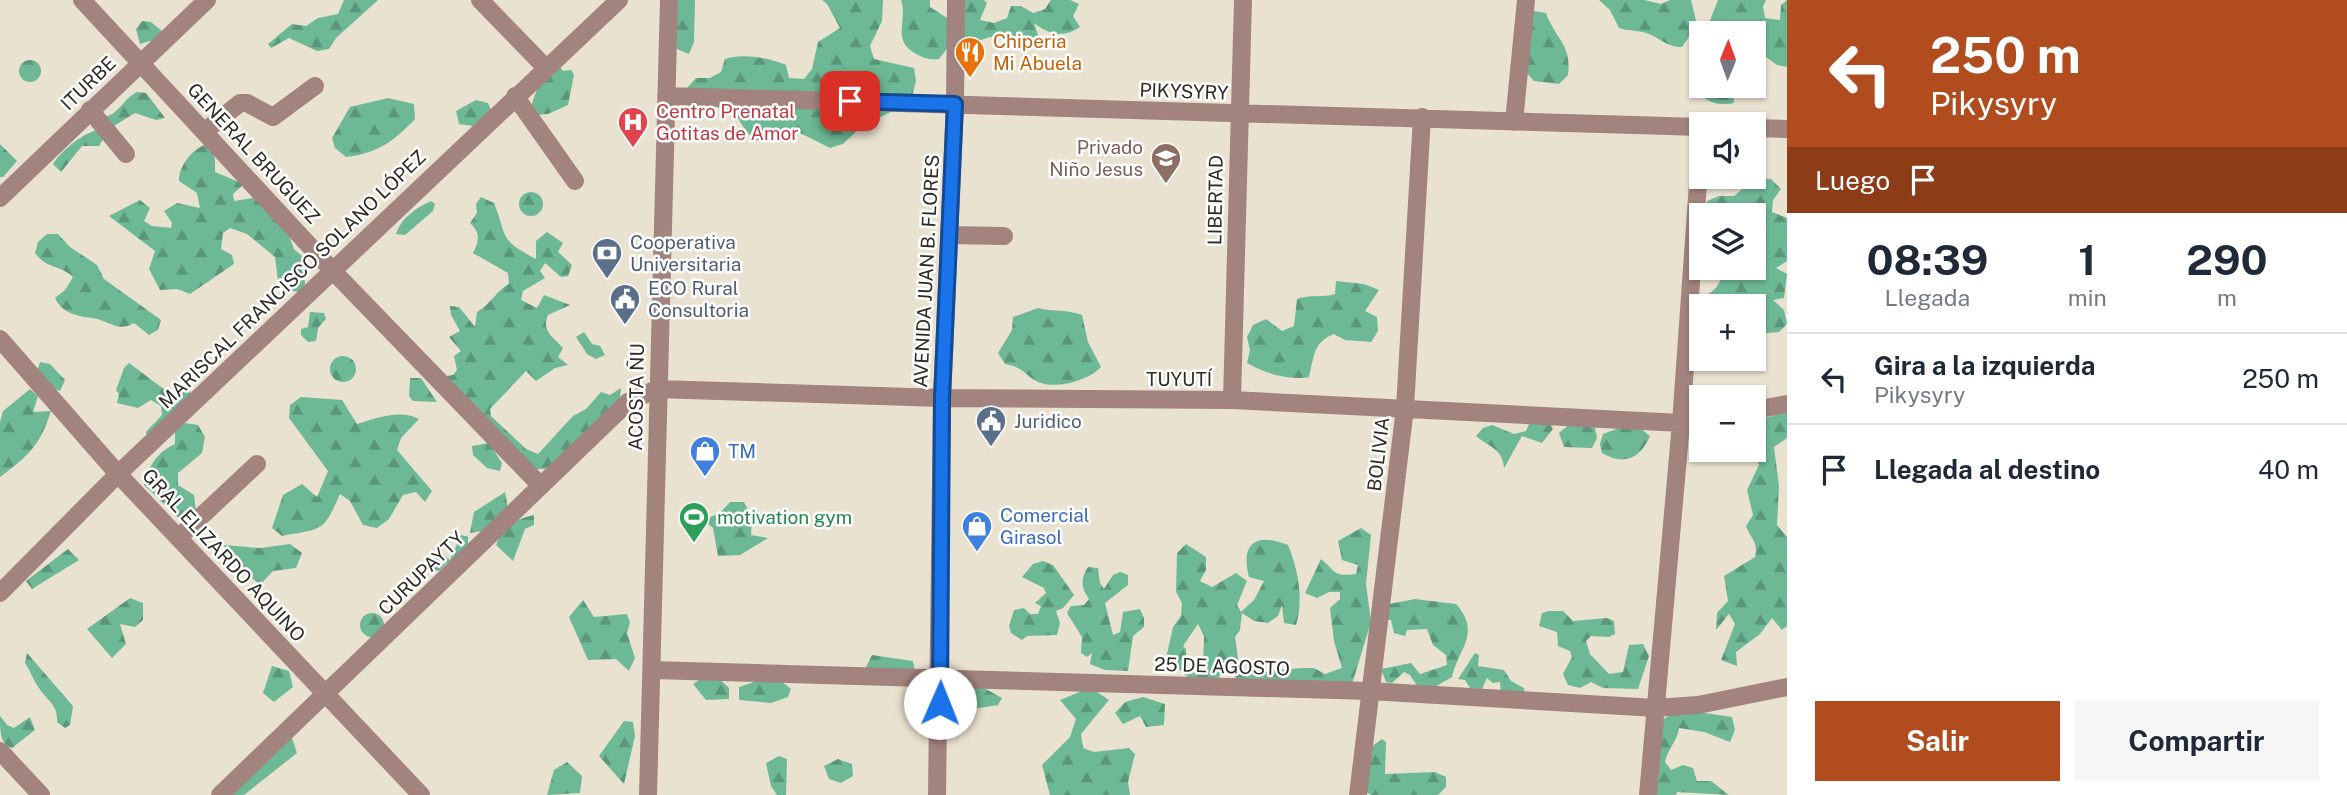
<!DOCTYPE html>
<html lang="es">
<head>
<meta charset="utf-8">
<style>
	body { margin:0; font-family:"Public Sans",sans-serif; background:#f6f6f7; color:#1f2937; height:100vh; display:flex; flex-direction:column; font-size:26px; white-space:nowrap }
	* { box-sizing:border-box; margin:0 }
	p { font-size:23px; color:#747a83 }
	.icon { flex:none; width:38px; height:38px; fill:none; stroke:currentColor; stroke-width:2; stroke-linecap:round; stroke-linejoin:round }
	.map { position:relative; flex:1; overflow:hidden }
	.side { display:flex; flex-direction:column; background:#fff; width:560px }
	.side>* { flex:none }
	.banner { background:#b14c1f; color:#fff; overflow:hidden }
	.needle { width:46px; rotate:1deg }
	.fabs { position:absolute; left:1689px; top:21px; display:grid; gap:14px }
	.fabs a { display:grid; place-items:center; width:77px; height:77px; border-radius:0px; background:#fff; box-shadow:0 2px 5px #0004; font-size:35px }
	.pin { position:absolute; display:grid; place-items:center; width:60px; height:60px; color:#fff; margin:-30px; border-radius:14px; box-shadow:0 4px 10px #0006 }
	.me { position:absolute; width:77px; margin:-38px; rotate:1deg; stroke-linejoin:round; filter:drop-shadow(0 0 5px #0008) }
	.turn { display:flex; align-items:center; gap:24px; height:147px; padding:0 28px; font-size:32px }
	.turn .icon { width:91px; height:91px; stroke-width:2.5 }
	.turn b { display:block; font-size:49px; line-height:60px }
	.then { display:flex; align-items:center; height:66px; padding:0 28px; background:#0003; gap:14px; font-size:26px }
	.eta { display:flex; justify-content:space-evenly; align-items:center; height:119px; text-align:center }
	.eta b { font-size:42px; font-weight:700; line-height:49px }
	.action { display:flex; gap:14px; margin-top:auto; padding:14px 28px }
	.action a { flex:1; height:80px; border-radius:0px; background:#b14c1f; color:#fff; font-size:28px; font-weight:700; line-height:80px; text-align:center }
	.action a+a { background:#f6f6f7; color:#1f2937 }
	ul { padding:0; list-style:none }
	li { display:flex; align-items:center; gap:21px; height:91px; padding:0 28px; border-top:2px solid #e0e1e3 }
	li div { flex:1 }
	li b { display:block; font-size:26px }
	li em { font-style:normal }
	main { display:flex; flex:1; min-height:0 }
	.map>svg:first-child { display:block }
	.forest { fill:url(#forest-firs); fill-rule:evenodd }
	.lines { fill:none; stroke-linecap:round; stroke-linejoin:round }
	.minor { stroke:#a3837d; stroke-width:18 }
	.route-casing { stroke:#114b97; stroke-width:18 }
	.route { stroke:#1a73e8; stroke-width:12 }
	.labels { text-anchor:middle; stroke-width:5; stroke-linejoin:round; paint-order:stroke }
	.food-label { font-size:19px; fill:#c56008; stroke:#fff; text-anchor:start }
	.street-label { font-size:19px; fill:#2e2b24; stroke:#fff }
	.health-label { font-size:19px; fill:#be3a42; stroke:#fff; text-anchor:start }
	.education-label { font-size:19px; fill:#785e54; stroke:#fff; text-anchor:end }
	.service-label { font-size:19px; fill:#4e5e75; stroke:#fff; text-anchor:start }
	.shop-label { font-size:19px; fill:#366cbe; stroke:#fff; text-anchor:start }
	.leisure-label { font-size:19px; fill:#27864d; stroke:#fff; text-anchor:start }
</style>
</head>
<body>
<main>
<div class="map">
<svg width="1787" height="795" viewBox="0 0 1787 795">
	<defs>
		<pattern id="forest-firs" width="22" height="20" patternUnits="userSpaceOnUse" patternTransform="scale(1.75)"><rect width="22" height="20" fill="#6db895"/><path d="M5 1l3.5 6h-7zM16 11l3.5 6h-7z" fill="#5a9679"/></pattern>
	</defs>
	<rect width="100%" height="100%" fill="#eae2d0"/>
	<!-- forest -->
	<path class="forest" d="M 344,0 L 378,0 L 336,38 L 329,49 L 317,51 L 289,38 L 271,48 L 268,44 L 292,24 L 306,26 L 318,18 L 338,14 Z
		M 678,0 L 695,0 L 694,42 L 689,54 L 677,49 L 675,37 Z
		M 822,0 L 883,0 L 882,21 L 870,46 L 874,59 L 914,68 L 916,81 L 909,108 L 897,109 L 862,126 L 843,144 L 830,148 L 794,130 C 759,148 753,146 734,111 L 685,100 L 687,88 L 696,78 L 710,78 L 721,72 L 725,59 C 742,53 769,58 786,65 L 789,78 L 804,79 L 812,69 L 818,42 L 840,28 L 827,4 Z
		M 901,0 L 930,0 L 930,7 L 952,21 L 951,0 L 984,0 L 987,3 L 980,20 L 994,23 L 1007,18 L 1011,6 L 1021,6 L 1033,13 L 1045,9 L 1051,0 L 1070,0 L 1079,4 L 1073,16 L 1080,27 C 1064,38 1049,35 1034,23 L 1038,35 L 1031,41 L 990,37 L 965,45 L 958,34 L 939,59 C 927,60 923,58 913,52 C 892,39 908,19 901,0 Z
		M 1599,0 L 1644,0 L 1661,4 L 1670,0 L 1691,0 L 1697,25 L 1682,47 C 1666,47 1661,38 1646,33 C 1637,30 1628,31 1619,28 L 1610,10 Z
		M 1718,0 L 1766,0 L 1763,6 L 1765,18 L 1780,20 L 1781,5 L 1787,0 L 1787,67 L 1777,65 L 1754,48 L 1754,33 L 1710,33 L 1709,23 Z
		M 1534,11 L 1546,13 C 1555,39 1572,44 1568,75 L 1559,84 L 1534,81 L 1525,71 L 1526,22 Z
		M 142,21 L 151,22 L 162,31 L 161,38 L 140,44 L 136,29 Z
		M19 71a11 11 0 1 1 22 0a11 11 0 1 1-22 0Z
		M 559,66 L 563,71 L 571,70 L 574,75 L 568,105 L 548,114 L 536,115 L 531,106 L 540,81 Z
		M 1701,84 L 1733,86 L 1734,103 C 1718,106 1709,103 1697,92 Z
		M 137,92 L 146,93 L 165,118 L 156,120 L 135,113 L 109,129 L 99,146 L 82,146 L 61,172 L 53,164 C 63,149 83,133 100,129 L 105,117 C 120,113 123,99 137,92 Z
		M 388,98 L 414,104 L 415,119 C 393,142 378,153 346,157 L 335,148 L 332,138 L 350,107 Z
		M 476,100 L 488,103 L 491,110 L 473,126 L 459,124 L 456,111 Z
		M 210,143 L 215,159 L 215,172 L 244,184 L 233,194 L 234,201 L 260,197 L 284,222 L 294,249 L 302,256 L 305,284 L 299,292 L 279,289 L 275,257 L 247,234 L 230,228 L 223,233 L 221,249 L 232,255 L 234,264 L 190,294 L 177,289 L 160,290 L 149,269 L 155,251 L 109,216 L 140,200 L 150,208 L 144,221 L 152,226 L 171,228 L 172,223 L 164,211 L 177,203 L 200,208 L 197,193 L 179,181 C 179,164 194,147 210,143 Z
		M 0,144 L 17,161 L 3,177 L 0,177 Z
		M 1756,178 L 1771,179 L 1781,189 L 1773,200 L 1772,212 L 1787,218 L 1787,261 L 1776,268 L 1787,274 L 1784,298 L 1773,300 L 1784,310 L 1787,324 L 1779,332 L 1754,334 L 1754,306 L 1701,306 L 1701,331 L 1697,312 L 1701,298 C 1715,291 1721,285 1723,269 L 1719,268 L 1754,268 L 1754,215 L 1706,215 L 1707,201 L 1719,196 L 1734,196 Z
		M519 204a12 12 0 1 1 24 0a12 12 0 1 1-24 0Z
		M 481,197 L 494,203 C 508,238 498,239 536,259 L 536,241 L 547,232 L 563,243 L 558,252 L 572,265 L 568,276 L 561,277 L 545,263 L 540,271 L 545,278 L 523,291 L 521,300 L 537,308 L 544,295 L 570,305 L 548,315 C 541,331 553,337 563,348 L 558,357 L 568,365 L 555,368 L 536,381 L 526,371 L 490,409 L 491,416 L 526,449 L 538,454 L 573,416 L 586,409 L 601,392 L 610,395 L 621,388 L 619,405 L 550,469 L 532,469 L 446,376 L 453,375 L 457,370 L 454,356 L 461,351 L 449,337 L 460,331 L 451,315 L 450,306 L 459,307 L 475,327 L 477,312 C 492,303 497,290 509,284 L 508,273 L 473,253 C 479,241 481,233 470,223 L 477,213 L 476,204 Z
		M 431,201 L 435,204 L 433,211 L 405,235 L 396,234 C 401,218 416,208 431,201 Z
		M 47,234 L 58,234 L 70,247 L 97,265 L 104,279 L 161,320 L 158,330 L 149,335 L 134,323 C 117,333 109,320 92,318 C 77,316 62,313 55,298 L 65,290 L 73,277 C 59,264 48,270 35,253 L 38,242 Z
		M 1336,281 L 1364,284 L 1379,290 L 1365,311 L 1377,317 L 1378,331 L 1371,342 L 1345,340 L 1334,334 C 1313,342 1314,357 1309,377 C 1290,381 1264,373 1247,363 L 1250,350 L 1247,337 L 1253,325 L 1266,319 L 1282,331 L 1294,326 L 1297,299 C 1310,294 1322,298 1335,294 Z
		M 1038,308 C 1054,312 1067,309 1082,315 L 1088,342 L 1101,367 C 1089,380 1057,390 1038,382 C 1024,375 1024,367 1005,364 L 998,353 L 1012,330 L 1013,317 Z
		M 310,312 L 324,313 L 326,319 L 318,328 L 316,341 L 308,342 L 301,335 L 301,329 L 308,327 Z
		M 584,332 L 592,344 L 600,346 L 605,355 L 596,359 L 587,354 L 576,337 Z
		M330 369a13 13 0 1 1 26 0a13 13 0 1 1-26 0Z
		M 40,362 L 50,364 L 65,380 L 60,391 L 50,387 L 37,372 Z
		M 129,363 L 173,396 L 184,389 L 190,390 L 191,398 L 147,437 L 146,432 L 162,415 L 161,406 L 151,400 L 138,408 L 117,403 L 119,394 L 116,390 L 124,368 Z
		M 410,378 L 421,378 L 437,402 L 413,401 L 409,396 Z
		M 30,389 L 38,396 L 33,412 L 51,411 C 40,446 28,456 0,477 L 0,422 L 3,411 Z
		M 301,397 L 342,400 L 357,424 C 376,418 401,409 419,419 L 401,438 L 397,450 L 432,491 L 425,502 L 416,492 L 403,495 L 389,519 L 377,528 L 363,525 L 350,501 L 340,494 C 323,533 323,528 282,536 L 272,528 L 283,495 L 302,484 L 317,497 L 328,471 L 289,418 L 290,405 Z
		M 1787,412 L 1787,438 L 1774,447 L 1779,486 L 1777,525 L 1787,537 L 1787,626 L 1782,630 L 1772,618 L 1760,634 L 1736,652 L 1737,666 L 1721,660 L 1735,624 L 1729,614 L 1716,630 L 1717,613 L 1728,601 L 1724,576 L 1755,557 C 1759,542 1750,538 1746,526 L 1753,515 L 1747,490 L 1759,465 L 1752,450 L 1754,428 L 1765,418 Z
		M 1543,421 L 1549,422 L 1553,429 L 1542,443 L 1522,436 L 1504,468 C 1503,449 1489,447 1476,436 L 1483,428 L 1492,425 L 1514,434 L 1526,431 L 1529,424 Z
		M 1572,422 L 1586,422 L 1595,428 L 1597,438 L 1592,448 L 1564,447 L 1559,433 Z
		M 185,423 L 198,425 L 205,437 L 202,453 L 178,473 L 178,485 L 194,495 L 196,511 L 185,524 L 144,485 C 149,466 156,453 175,444 L 175,431 Z
		M 1619,428 L 1641,429 L 1650,436 C 1640,459 1624,466 1602,453 L 1600,444 L 1603,434 Z
		M 489,443 L 502,463 L 500,471 L 487,468 L 473,455 L 472,446 Z
		M 505,492 L 508,508 L 488,530 L 470,533 L 474,512 Z
		M 730,502 L 744,502 L 752,518 L 751,535 L 768,538 L 740,555 L 718,556 L 713,528 L 703,520 L 720,513 Z
		M 534,515 L 534,525 L 525,529 L 513,561 L 496,545 C 503,527 515,519 534,515 Z
		M 1361,528 L 1371,535 L 1366,584 L 1371,622 L 1352,684 L 1335,681 L 1237,684 L 1233,666 L 1221,673 L 1217,681 C 1194,679 1187,682 1174,662 L 1165,663 L 1173,627 L 1181,616 L 1182,603 L 1176,592 L 1177,553 L 1186,544 L 1206,557 L 1206,570 L 1200,581 L 1212,587 L 1236,573 L 1247,581 L 1237,605 L 1241,612 L 1254,600 L 1264,581 L 1249,577 C 1240,543 1256,532 1288,545 C 1298,569 1304,600 1296,625 L 1284,623 L 1282,605 L 1278,616 L 1268,623 L 1254,621 L 1242,613 L 1240,630 L 1235,637 L 1240,673 L 1303,668 L 1314,668 L 1325,674 L 1342,668 L 1334,641 L 1330,608 L 1340,599 L 1340,592 L 1329,592 L 1317,598 L 1305,593 L 1321,559 C 1337,572 1332,577 1356,574 L 1358,565 L 1342,560 L 1338,541 ZM 1198,624 L 1204,636 L 1203,667 L 1186,668 L 1186,649 L 1183,646 Z
		M 461,535 L 468,537 L 468,547 L 453,564 L 447,563 L 439,571 L 423,567 L 425,560 L 442,553 L 450,560 Z
		M 290,544 L 302,553 L 296,568 L 273,571 L 260,585 L 227,556 L 224,545 L 260,548 Z
		M 68,549 L 79,560 L 32,589 L 26,581 Z
		M 1043,561 L 1053,565 L 1074,595 L 1063,608 L 1056,611 L 1060,623 L 1057,635 L 1027,636 L 1022,640 L 1011,633 L 1009,626 L 1014,610 L 1024,608 L 1030,614 L 1038,614 L 1041,606 L 1035,603 L 1046,593 L 1044,588 L 1022,577 L 1033,564 Z
		M 1088,567 L 1098,568 L 1100,583 L 1104,589 L 1113,575 L 1120,572 L 1128,575 L 1128,585 L 1105,603 L 1113,635 L 1120,632 L 1123,612 L 1140,609 L 1144,618 L 1144,627 L 1133,636 L 1128,671 L 1105,670 L 1090,664 L 1092,653 L 1087,657 L 1081,653 L 1082,637 L 1067,613 L 1071,606 L 1084,605 L 1089,599 C 1081,587 1080,580 1088,567 Z
		M 130,598 L 143,603 L 143,620 L 135,627 L 120,624 L 126,644 L 112,658 L 87,629 Z
		M 1415,599 L 1456,604 C 1482,633 1458,649 1452,677 L 1433,688 L 1419,689 L 1410,675 L 1404,672 L 1392,683 L 1386,682 L 1381,669 L 1411,663 L 1420,674 L 1447,665 L 1446,655 L 1433,645 L 1427,629 L 1407,630 L 1405,636 L 1394,633 L 1391,620 L 1379,619 L 1389,604 Z
		M 583,600 L 594,617 L 627,614 L 630,623 L 627,633 L 635,658 L 629,671 L 616,659 L 588,660 L 569,617 Z
		M 1549,611 L 1563,611 L 1573,621 L 1607,618 L 1614,621 L 1615,634 L 1609,637 L 1591,636 L 1586,641 L 1590,654 L 1609,674 L 1623,672 L 1629,645 L 1643,644 L 1649,656 L 1638,689 L 1603,688 L 1591,682 L 1580,688 L 1568,685 L 1563,674 L 1572,657 L 1570,651 L 1558,646 L 1557,632 L 1539,626 L 1542,613 Z
		M360 625a12 12 0 1 1 24 0a12 12 0 1 1-24 0Z
		M 27,653 L 73,706 L 70,725 L 65,728 L 57,722 C 58,704 48,702 39,688 C 33,680 31,672 25,663 Z
		M 1475,653 L 1479,655 L 1478,666 L 1504,670 L 1511,681 L 1524,688 L 1525,694 L 1501,695 L 1500,682 L 1493,683 L 1487,678 L 1482,689 L 1470,688 L 1465,680 L 1458,679 Z
		M 872,655 L 913,661 L 915,670 L 865,669 Z
		M 272,666 L 289,671 L 293,687 L 274,702 L 263,693 Z
		M 712,672 L 729,688 L 729,699 L 706,700 L 693,684 Z
		M 760,680 L 781,681 L 791,689 L 788,697 L 771,703 L 739,700 L 739,687 Z
		M 970,688 L 984,688 L 1002,698 L 998,705 L 979,708 L 952,704 L 956,694 Z
		M 1082,691 L 1097,692 L 1109,700 L 1081,734 L 1083,748 L 1094,752 L 1129,748 L 1135,754 L 1128,782 L 1130,795 L 1050,795 L 1042,765 L 1070,737 L 1076,719 L 1060,700 Z
		M 1143,697 L 1165,704 L 1164,725 L 1146,727 L 1140,716 L 1123,724 L 1115,713 L 1125,702 Z
		M 1705,713 L 1732,717 L 1735,730 L 1730,742 L 1704,732 L 1679,728 C 1677,742 1668,748 1665,762 L 1671,770 L 1683,765 L 1693,768 L 1697,781 L 1711,781 L 1729,795 L 1677,792 L 1676,795 L 1653,795 C 1654,777 1651,725 1667,717 C 1679,711 1693,713 1705,713 Z
		M 0,716 L 7,725 L 14,728 L 30,717 L 35,730 L 12,748 C 0,745 0,730 0,716 Z
		M 624,721 L 633,722 L 635,736 L 624,784 L 599,756 Z
		M 292,738 L 297,753 L 244,795 L 228,795 Z
		M 1382,739 L 1386,742 L 1385,774 L 1435,772 L 1446,777 L 1446,787 L 1438,795 L 1371,795 L 1363,790 L 1367,750 Z
		M 779,756 L 787,759 L 786,795 L 777,795 L 771,786 L 766,763 Z
		M 838,759 L 852,764 L 853,776 L 841,783 L 829,779 L 824,766 Z
		M 567,762 L 582,776 L 580,793 L 547,795 L 554,770 Z"/>
	<g class="lines">
		<!-- minor -->
		<path class="minor" d="M 82,0 L 332,270 L 541,486
			M 480,0 L 545,67
			M 515,96 L 575,181
			M 666,96 L 1701,127
			M 90,110 L 126,154
			M 1514,122 L 1526,0
			M 1754,128 L 1787,129
			M 205,131 L 240,103 L 247,103 L 273,117 L 315,86
			M 0,198 L 207,0
			M 949,235 L 1004,236
			M 0,339 L 118,474 L 421,795
			M 1232,400 L 1243,0
			M 1754,410 L 1787,404
			M 179,537 L 257,464
			M 0,593 L 118,474 L 619,0
			M 653,670 L 1369,691 L 1656,708 L 1698,705 L 1787,687
			M 0,751 L 41,795
			M 220,795 L 628,402 L 657,389 L 942,398 L 1232,400 L 1681,423 L 1701,419
			M 648,795 L 669,0
			M 937,795 L 942,398 L 955,104 L 956,0
			M 1358,795 L 1405,408 L 1422,117
			M 1648,795 L 1681,423 L 1701,141"/>
	</g>
	<g class="lines">
		<!-- route casing -->
		<g class="route-casing">
			<path id="route" d="M 850,101 L 955,104 L 942,398 L 940,703"/>
		</g>
		<!-- route -->
		<use href="#route" class="route"/>
	</g>
	<!-- icons -->
	<defs>
		<g id="restaurant-pin" transform="scale(1.575)"><path d="M0 17L-7.5 6A9.5 9.5 0 1 1 7.5 6Z" fill="#e8710a" stroke="#fff"/><path d="M-5-6h1v4h1v-4h1v4h1v-4h1v5L-1.5 .5V6h-2V.5L-5-1ZM5-6V6H3V1.5H1.5Q1.5-4 5-6Z" fill="#fff"/></g>
		<g id="hospital-pin" transform="scale(1.575)"><path d="M0 17L-7.5 6A9.5 9.5 0 1 1 7.5 6Z" fill="#e0444e" stroke="#fff"/><path d="M-5-5h3v3.5h4V-5h3V5h-3V1.5h-4V5h-3Z" fill="#fff"/></g>
		<g id="school-pin" transform="scale(1.575)"><path d="M0 17L-7.5 6A9.5 9.5 0 1 1 7.5 6Z" fill="#8d6e63" stroke="#fff"/><path d="M0-5L7-2L0 1L-7-2ZM-4 1L0 2.5L4 1V4Q0 6-4 4Z" fill="#fff"/></g>
		<g id="bank-pin" transform="scale(1.575)"><path d="M0 17L-7.5 6A9.5 9.5 0 1 1 7.5 6Z" fill="#5c6f8a" stroke="#fff"/><path d="M-6-4H6V4H-6ZM0-2.3a2.3 2.3 0 1 0 0 4.6a2.3 2.3 0 1 0 0-4.6Z" fill="#fff"/></g>
		<g id="civic-pin" transform="scale(1.575)"><path d="M0 17L-7.5 6A9.5 9.5 0 1 1 7.5 6Z" fill="#5c6f8a" stroke="#fff"/><path d="M-.6-6.5H3V-4.5H.6V-3L4-1V1h2V6H-6V1h2V-1L-.6-3ZM-1.2 2.5V6h2.4V2.5Z" fill="#fff"/></g>
		<g id="shop-pin" transform="scale(1.575)"><path d="M0 17L-7.5 6A9.5 9.5 0 1 1 7.5 6Z" fill="#3f7fe0" stroke="#fff"/><path d="M-5-2.5h2.3a2.7 3.5 0 0 1 5.4 0H5L5.5 6h-11ZM-1.5-2.5h3a1.5 2.3 0 0 0-3 0Z" fill="#fff"/></g>
		<g id="stadium-pin" transform="scale(1.575)"><path d="M0 17L-7.5 6A9.5 9.5 0 1 1 7.5 6Z" fill="#2e9e5b" stroke="#fff"/><path d="M0-5a6.5 5 0 1 0 0 10a6.5 5 0 1 0 0-10ZM-3.5-1.8h7v3.6h-7Z" fill="#fff"/></g>
	</defs>
	<g fill-rule="evenodd">
		<use href="#restaurant-pin" x="970" y="52"/>
		<use href="#hospital-pin" x="633" y="122"/>
		<use href="#school-pin" x="1166" y="158"/>
		<use href="#bank-pin" x="607" y="253"/>
		<use href="#civic-pin" x="625" y="299"/>
		<use href="#civic-pin" x="991" y="421"/>
		<use href="#shop-pin" x="705" y="451"/>
		<use href="#stadium-pin" x="694" y="517"/>
		<use href="#shop-pin" x="977" y="526"/>
	</g>
	<g class="labels">
		<!-- food labels -->
		<g class="food-label">
			<text x="993" y="48">Chiperia<tspan x="993" dy="22">Mi Abuela</tspan></text>
		</g>
		<!-- street labels -->
		<g class="street-label">
			<text transform="translate(88 83) rotate(-44)" y="7">ITURBE</text>
			<text transform="translate(1184 91) rotate(2)" y="7">PIKYSYRY</text>
			<text transform="translate(254 153) rotate(47)" y="7">GENERAL BRUGUEZ</text>
			<text transform="translate(1215 200) rotate(-89)" y="7">LIBERTAD</text>
			<text transform="translate(926 271) rotate(-87)" y="7">AVENIDA JUAN B. FLORES</text>
			<text transform="translate(292 279) rotate(-44)" y="7">MARISCAL FRANCISCO SOLANO LÓPEZ</text>
			<text x="1179" y="386">TUYUTÍ</text>
			<text transform="translate(636 397) rotate(-89)" y="7">ACOSTA ÑU</text>
			<text transform="translate(1378 454) rotate(-83)" y="7">BOLIVIA</text>
			<text transform="translate(224 555) rotate(47)" y="7">GRAL ELIZARDO AQUINO</text>
			<text transform="translate(421 573) rotate(-44)" y="7">CURUPAYTY</text>
			<text transform="translate(1222 666) rotate(2)" y="7">25 DE AGOSTO</text>
		</g>
		<!-- health labels -->
		<g class="health-label">
			<text x="656" y="118">Centro Prenatal<tspan x="656" dy="22">Gotitas de Amor</tspan></text>
		</g>
		<!-- education labels -->
		<g class="education-label">
			<text x="1143" y="154">Privado<tspan x="1143" dy="22">Niño Jesus</tspan></text>
		</g>
		<!-- service labels -->
		<g class="service-label">
			<text x="630" y="249">Cooperativa<tspan x="630" dy="22">Universitaria</tspan></text>
			<text x="648" y="295">ECO Rural<tspan x="648" dy="22">Consultoria</tspan></text>
			<text x="1014" y="428">Juridico</text>
		</g>
		<!-- shop labels -->
		<g class="shop-label">
			<text x="728" y="458">TM</text>
			<text x="1000" y="522">Comercial<tspan x="1000" dy="22">Girasol</tspan></text>
		</g>
		<!-- leisure labels -->
		<g class="leisure-label">
			<text x="717" y="524">motivation gym</text>
		</g>
	</g>
</svg>
<div class="fabs">
<a><svg class="needle" viewBox="-14 -14 28 28"><path d="M0-13l5 13h-10z" fill="#e53935"/><path d="M0 13l5-13h-10z" fill="#747a83"/></svg></a>
<a><svg class="icon" aria-label="sound" viewBox="0 0 24 24"><path d="M4 9h4l5-4v14l-5-4H4zM17 9q2 3 0 6"/></svg></a>
<a><svg class="icon" aria-label="layers" viewBox="0 0 24 24"><path d="M12 4l9 5-9 5-9-5zM3 14l9 5 9-5"/></svg></a>
<a>+</a>
<a>−</a>
</div>
<div class="pin" style="left:850px;top:101px;background:#d93025"><svg class="icon" aria-label="arrive" viewBox="0 0 24 24"><path d="M6 21V4h12l-3 4 3 4H6"/></svg></div>
<svg class="me" style="left:940px;top:703px" viewBox="-20 -20 40 40"><circle r="19" fill="#fff"/><path d="M0-13L10 11 0 6-10 11z" fill="#1a73e8"/></svg>
</div>
<section class="side">
<div class="banner">
<div class="turn"><svg class="icon" aria-label="left" viewBox="0 0 24 24"><path d="M17 20v-9H6M10 6l-5 5 5 5"/></svg><div><b>250 m</b>Pikysyry</div></div>
<div class="then">Luego<svg class="icon" aria-label="arrive" viewBox="0 0 24 24"><path d="M6 21V4h12l-3 4 3 4H6"/></svg></div>
</div>
<div class="eta">
<div><b>08:39</b><p>Llegada</p></div>
<div><b>1</b><p>min</p></div>
<div><b>290</b><p>m</p></div>
</div>
<ul>
<li><svg class="icon" aria-label="left" viewBox="0 0 24 24"><path d="M17 20v-9H6M10 6l-5 5 5 5"/></svg><div><b>Gira a la izquierda</b><p>Pikysyry</p></div><em>250 m</em></li>
<li><svg class="icon" aria-label="arrive" viewBox="0 0 24 24"><path d="M6 21V4h12l-3 4 3 4H6"/></svg><div><b>Llegada al destino</b></div><em>40 m</em></li>
</ul>
<div class="action"><a>Salir</a><a>Compartir</a></div>
</section>
</main>
</body>
</html>
